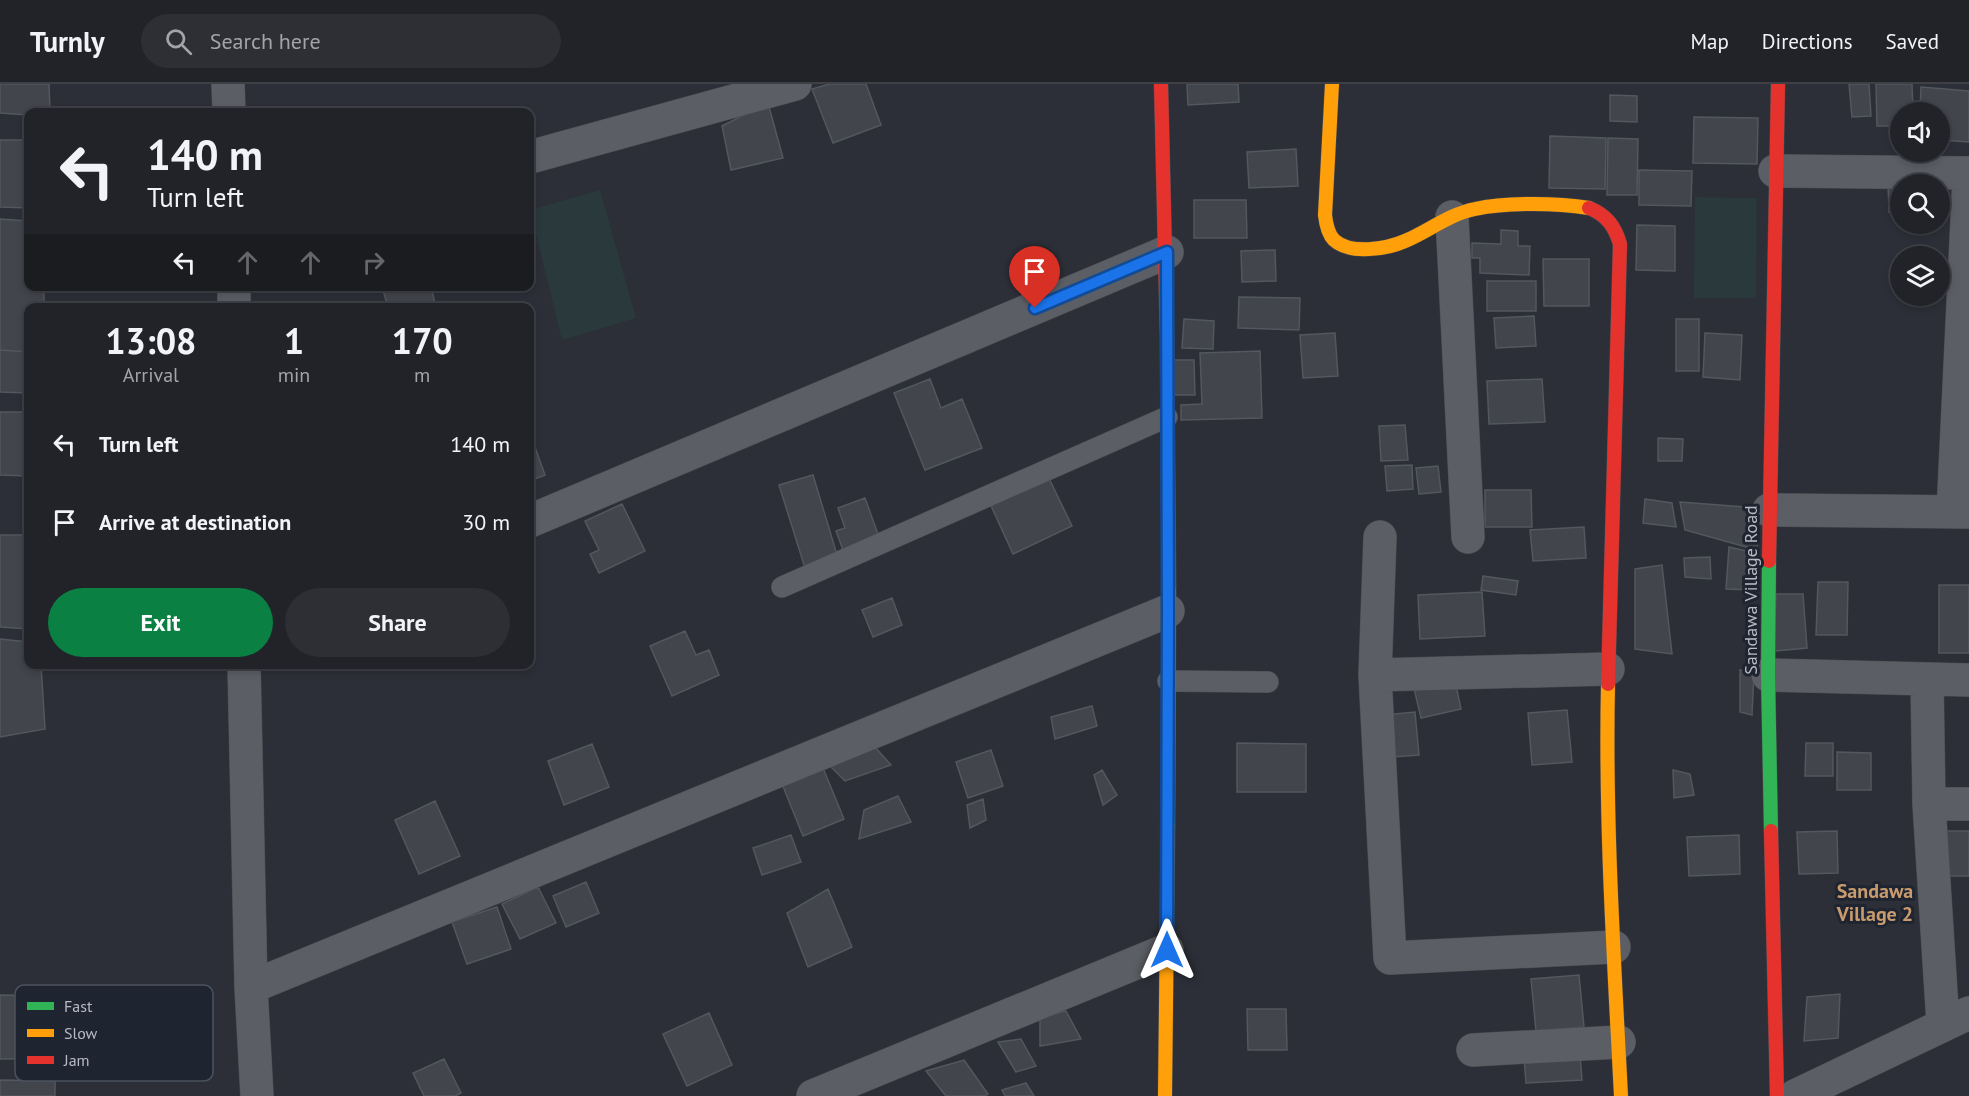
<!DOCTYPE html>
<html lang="en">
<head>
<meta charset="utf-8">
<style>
	body { margin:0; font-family:"PT Sans",sans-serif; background:#2d2f35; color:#f1f3f6; height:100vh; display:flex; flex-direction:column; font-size:22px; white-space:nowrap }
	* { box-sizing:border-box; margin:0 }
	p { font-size:20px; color:#a2a4a8 }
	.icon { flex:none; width:33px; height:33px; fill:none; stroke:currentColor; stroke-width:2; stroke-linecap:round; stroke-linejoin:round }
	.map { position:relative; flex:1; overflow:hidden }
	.sheet { position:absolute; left:24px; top:219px; width:510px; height:366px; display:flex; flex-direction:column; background:#212329; border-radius:12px; box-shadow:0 3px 9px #0003,0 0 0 2px #3e4046 }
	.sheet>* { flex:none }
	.banner { position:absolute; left:24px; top:24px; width:510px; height:183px; border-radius:12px; box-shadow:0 3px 9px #0003,0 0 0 2px #3e4046; background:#212329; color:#f1f3f6; overflow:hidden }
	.fabs { position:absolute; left:1890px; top:18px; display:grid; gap:12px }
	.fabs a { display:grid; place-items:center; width:60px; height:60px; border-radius:50%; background:#212329; box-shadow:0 3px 9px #0003,0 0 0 2px #3e4046; font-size:30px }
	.pin { position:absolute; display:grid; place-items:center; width:51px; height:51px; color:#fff; margin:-62px -26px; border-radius:50% 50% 50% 0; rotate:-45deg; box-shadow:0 0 6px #0007 }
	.pin .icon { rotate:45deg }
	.me { position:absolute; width:66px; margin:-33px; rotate:0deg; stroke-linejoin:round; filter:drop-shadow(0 0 4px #0008) }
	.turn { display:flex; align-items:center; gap:21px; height:126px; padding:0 24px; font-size:27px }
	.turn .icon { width:78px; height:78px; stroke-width:2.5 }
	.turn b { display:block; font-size:42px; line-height:51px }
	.lanes { display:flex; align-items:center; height:57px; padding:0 24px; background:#0003; justify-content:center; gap:30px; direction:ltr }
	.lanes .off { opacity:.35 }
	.eta { display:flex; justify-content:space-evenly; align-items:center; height:102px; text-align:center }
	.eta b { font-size:36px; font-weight:700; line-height:42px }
	.button { display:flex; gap:12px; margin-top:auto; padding:12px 24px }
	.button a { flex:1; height:69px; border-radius:36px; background:#0b8043; color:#fff; font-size:24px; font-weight:700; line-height:69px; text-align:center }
	.button a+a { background:#2d2f35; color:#f1f3f6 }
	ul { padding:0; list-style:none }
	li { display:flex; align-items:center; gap:18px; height:78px; padding:0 24px }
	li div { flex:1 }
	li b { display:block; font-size:22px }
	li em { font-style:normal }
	header { display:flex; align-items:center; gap:36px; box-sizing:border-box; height:84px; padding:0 30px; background:#212329; border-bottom:2px solid #3e4046 }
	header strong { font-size:28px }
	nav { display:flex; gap:33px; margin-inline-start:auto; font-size:21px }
	.search { width:420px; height:54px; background:#2d2f35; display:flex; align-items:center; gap:15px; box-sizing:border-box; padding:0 21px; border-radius:33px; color:#a2a4a8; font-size:22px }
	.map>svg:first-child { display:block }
	.green { fill:#29393c }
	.building { fill:#42454b; stroke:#53575e; stroke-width:1.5 }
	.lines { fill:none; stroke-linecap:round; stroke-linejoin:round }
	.lane-casing { stroke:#484a4f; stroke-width:22 }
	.street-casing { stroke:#484a4f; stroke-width:34 }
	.fast-casing { stroke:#484a4f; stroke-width:15 }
	.slow-casing { stroke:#484a4f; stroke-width:15 }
	.jam-casing { stroke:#484a4f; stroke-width:15 }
	.lane { stroke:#5b5e64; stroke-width:21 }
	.street { stroke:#5b5e64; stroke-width:33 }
	.fast { stroke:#30b455; stroke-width:14 }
	.slow { stroke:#ff9f0a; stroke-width:14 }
	.jam { stroke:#e5322d; stroke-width:14 }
	.route-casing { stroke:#114b97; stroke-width:15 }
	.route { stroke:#1a73e8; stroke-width:10 }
	.labels { text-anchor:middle; stroke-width:6; stroke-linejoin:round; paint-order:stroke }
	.street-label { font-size:18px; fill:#b6bbc6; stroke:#1f2530 }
	.neighbourhood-label { font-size:20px; font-weight:bold; fill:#c89b6f; stroke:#1f2530 }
	.key { fill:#1f2530; stroke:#4c525d; stroke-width:1.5 }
	.key-label { font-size:16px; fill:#b6bbc6 }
</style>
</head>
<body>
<header>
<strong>Turnly</strong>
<div class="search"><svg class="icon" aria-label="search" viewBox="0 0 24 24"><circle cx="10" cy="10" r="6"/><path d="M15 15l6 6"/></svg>Search here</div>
<nav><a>Map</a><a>Directions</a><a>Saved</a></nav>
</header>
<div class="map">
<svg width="1969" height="1012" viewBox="0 0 1969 1012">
	<rect width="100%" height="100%" fill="#2c2f37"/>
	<!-- green -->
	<path class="green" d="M 600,106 L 636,234 L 562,256 L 530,126 Z
		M 1695,113 L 1757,114 L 1756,214 L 1694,214 Z"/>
	<!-- building -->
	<path class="building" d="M 0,0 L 49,0 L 50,28 L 28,28 L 28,31 L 0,29 Z
		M 830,0 L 866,0 L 881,41 L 833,59 L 812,5 Z
		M 1187,0 L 1238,0 L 1239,18 L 1188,21 Z
		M 1849,0 L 1869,0 L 1871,32 L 1852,33 Z
		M 1876,0 L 1912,0 L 1913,28 L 1900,28 L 1900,42 L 1877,42 Z
		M 1921,3 L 1969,7 L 1969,58 L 1940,56 L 1940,28 L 1920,28 Z
		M 1610,11 L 1637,12 L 1637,38 L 1610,37 Z
		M 768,19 L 783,74 L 731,86 L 722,42 Z
		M 1694,33 L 1758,34 L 1757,80 L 1693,79 Z
		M 1550,52 L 1606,54 L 1605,105 L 1549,104 Z
		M 1608,54 L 1638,55 L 1637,111 L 1607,111 Z
		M 0,56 L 28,56 L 28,124 L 0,123 Z
		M 1296,65 L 1298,102 L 1249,104 L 1247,68 Z
		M 1639,86 L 1692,87 L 1691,122 L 1639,121 Z
		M 1888,99 L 1900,100 L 1900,129 L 1889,128 Z
		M 1194,116 L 1246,116 L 1247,154 L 1194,154 Z
		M 0,135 L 28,137 L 28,202 L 44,202 L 44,224 L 28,224 L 28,268 L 0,266 Z
		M 1637,141 L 1675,142 L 1675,187 L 1636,186 Z
		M 1501,146 L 1518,147 L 1518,162 L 1530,162 L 1529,191 L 1480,189 L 1480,174 L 1472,174 L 1472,159 L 1501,160 Z
		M 1275,166 L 1276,197 L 1242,198 L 1241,167 Z
		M 1543,175 L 1589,175 L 1589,222 L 1544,222 Z
		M 1487,197 L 1536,197 L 1536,227 L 1487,227 Z
		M 382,202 L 431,202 L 436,224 L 388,224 Z
		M 1239,213 L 1300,214 L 1299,246 L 1238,244 Z
		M 1534,232 L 1536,262 L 1496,264 L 1494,234 Z
		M 1184,235 L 1214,237 L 1213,265 L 1182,264 Z
		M 1676,235 L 1699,235 L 1699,287 L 1676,287 Z
		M 1335,249 L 1338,292 L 1303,294 L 1300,251 Z
		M 1705,249 L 1742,251 L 1740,296 L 1703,293 Z
		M 0,266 L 28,268 L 28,309 L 0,308 Z
		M 1260,267 L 1262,334 L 1181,336 L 1181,321 L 1202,320 L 1200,269 Z
		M 1172,276 L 1194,276 L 1195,311 L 1173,311 Z
		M 930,295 L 941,324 L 962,315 L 982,364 L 925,386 L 894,309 Z
		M 1542,295 L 1545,338 L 1489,340 L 1487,297 Z
		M 0,328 L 28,328 L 28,392 L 0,391 Z
		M 1405,341 L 1408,376 L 1381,377 L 1379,342 Z
		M 530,349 L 545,391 L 530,397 Z
		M 1658,354 L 1683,355 L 1682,377 L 1658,377 Z
		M 1412,381 L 1413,405 L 1387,407 L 1385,382 Z
		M 1438,382 L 1441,408 L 1419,410 L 1416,384 Z
		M 1045,386 L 1072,442 L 1013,470 L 987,413 Z
		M 813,391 L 838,474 L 805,484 L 779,401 Z
		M 1485,406 L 1531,406 L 1532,443 L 1485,443 Z
		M 865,414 L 879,453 L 843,466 L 836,447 L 845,444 L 838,424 Z
		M 1645,415 L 1672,419 L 1676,443 L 1643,439 Z
		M 1680,418 L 1758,424 L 1757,466 L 1685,446 Z
		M 622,420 L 645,467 L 599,489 L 590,470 L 599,466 L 585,437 Z
		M 1584,443 L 1586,474 L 1533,477 L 1530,446 Z
		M 0,451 L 28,451 L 28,545 L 0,543 Z
		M 1729,463 L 1751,468 L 1752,506 L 1726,505 Z
		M 1710,473 L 1711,495 L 1685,493 L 1684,474 Z
		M 1662,481 L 1672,570 L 1635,565 L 1635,485 Z
		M 1483,492 L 1518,497 L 1516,511 L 1481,506 Z
		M 1818,498 L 1848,498 L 1847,551 L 1816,551 Z
		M 1939,501 L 1969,501 L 1969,569 L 1939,569 Z
		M 1482,508 L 1485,552 L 1420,555 L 1418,511 Z
		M 1776,510 L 1803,510 L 1807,564 L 1774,567 Z
		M 892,514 L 902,541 L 873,553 L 862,526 Z
		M 685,547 L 696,571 L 709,566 L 719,591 L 672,612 L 650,562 Z
		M 0,555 L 28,558 L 28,580 L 41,580 L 45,645 L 0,653 Z
		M 1450,574 L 1461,625 L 1421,634 L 1409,583 Z
		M 1740,586 L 1754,587 L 1752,631 L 1740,628 Z
		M 1092,622 L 1097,642 L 1055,655 L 1051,633 Z
		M 1567,626 L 1572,678 L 1532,681 L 1528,629 Z
		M 1415,628 L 1419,671 L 1365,675 L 1362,633 Z
		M 1237,659 L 1306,660 L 1306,708 L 1237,708 Z
		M 1806,659 L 1833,659 L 1833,692 L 1805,692 Z
		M 592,660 L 609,703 L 564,721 L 548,677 Z
		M 873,661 L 891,681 L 845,697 L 831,683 Z
		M 991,666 L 1003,702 L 968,714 L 956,678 Z
		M 1837,668 L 1871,669 L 1871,706 L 1837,706 Z
		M 823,684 L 844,735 L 803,752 L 782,700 Z
		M 1102,686 L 1117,711 L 1103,721 L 1094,691 Z
		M 1673,686 L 1690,690 L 1694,711 L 1674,714 Z
		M 898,712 L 911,738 L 859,755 L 864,726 Z
		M 983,715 L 986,736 L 970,744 L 967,721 Z
		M 435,717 L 460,772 L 419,790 L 395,736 Z
		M 1837,747 L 1838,789 L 1799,790 L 1797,748 Z
		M 1946,747 L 1969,747 L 1969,792 L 1947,792 Z
		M 791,751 L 801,778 L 762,791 L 753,764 Z
		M 1739,751 L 1740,790 L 1689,792 L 1687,753 Z
		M 586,798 L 599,829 L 566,843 L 553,812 Z
		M 538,803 L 556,839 L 520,855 L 502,820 Z
		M 828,805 L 852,863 L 808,883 L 787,829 Z
		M 497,823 L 511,865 L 467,880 L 452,838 Z
		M 1579,891 L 1584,943 L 1536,947 L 1531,895 Z
		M 1840,910 L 1838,954 L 1804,957 L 1807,913 Z
		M 0,911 L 55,912 L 65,974 L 0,975 Z
		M 1247,925 L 1286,925 L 1287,966 L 1248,966 Z
		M 1066,927 L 1081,955 L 1040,962 L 1040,934 Z
		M 709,929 L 732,981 L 687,1002 L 663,950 Z
		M 1021,955 L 1036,982 L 1016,988 L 998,958 Z
		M 1579,957 L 1582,996 L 1526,999 L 1523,961 Z
		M 444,975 L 461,1009 L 455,1012 L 424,1012 L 413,989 Z
		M 964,976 L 988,1010 L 985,1012 L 946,1012 L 926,987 Z
		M 0,996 L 55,997 L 55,1012 L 0,1012 Z
		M 1026,999 L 1034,1012 L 1005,1012 L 1002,1006 Z"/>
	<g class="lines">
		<!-- lane casing -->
		<g class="lane-casing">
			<path id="lane" d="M 782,503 L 1167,333
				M 1168,597 L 1268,598"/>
		</g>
		<!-- street casing -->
		<g class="street-casing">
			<path id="street" d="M 228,0 L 229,28
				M 530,73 L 795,0
				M 1775,87 L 1969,89
				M 1452,133 L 1468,453
				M 234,202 L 234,224
				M 1769,426 L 1969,428
				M 1953,428 L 1969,94
				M 530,437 L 1167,168
				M 1380,453 L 1375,591 L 1390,874 L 1614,863
				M 244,580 L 251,903 L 257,1012
				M 1375,591 L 1608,585
				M 1768,591 L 1969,596
				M 1927,595 L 1929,720 L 1943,940
				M 1929,720 L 1969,720
				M 251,903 L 1168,527
				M 1473,966 L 1619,958
				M 813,1012 L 1167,866
				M 1795,1012 L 1969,929"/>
		</g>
		<!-- fast casing -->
		<g class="fast-casing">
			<path id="fast" d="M 1769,477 L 1768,591 L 1771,747
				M 1168,741 L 1169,502"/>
		</g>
		<!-- slow casing -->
		<g class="slow-casing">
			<path id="slow" d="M 1332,0 L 1325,131 C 1326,140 1328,150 1334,156 C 1350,171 1387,165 1405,157 C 1429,147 1449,130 1475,125 C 1507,118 1558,119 1589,124
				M 1608,600 C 1605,738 1614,875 1621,1012
				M 1165,1012 L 1168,741"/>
		</g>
		<!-- jam casing -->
		<g class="jam-casing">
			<path id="jam" d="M 1161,0 L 1167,253 L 1169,502
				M 1589,124 C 1607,131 1615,143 1620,160 L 1608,600
				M 1769,477 L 1778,0
				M 1771,747 L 1777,1012"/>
		</g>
		<!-- lane -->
		<use href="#lane" class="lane"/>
		<!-- street -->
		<use href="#street" class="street"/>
		<!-- fast -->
		<use href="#fast" class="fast"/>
		<!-- slow -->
		<use href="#slow" class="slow"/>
		<!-- jam -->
		<use href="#jam" class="jam"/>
	</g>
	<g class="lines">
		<!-- route casing -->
		<g class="route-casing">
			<path id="route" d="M 1035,224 L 1167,168 L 1168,528 L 1167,866"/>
		</g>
		<!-- route -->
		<use href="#route" class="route"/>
	</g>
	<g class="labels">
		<!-- street labels -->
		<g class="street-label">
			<text transform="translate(1751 506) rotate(-90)" y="6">Sandawa Village Road</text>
		</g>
		<!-- neighbourhood labels -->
		<g class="neighbourhood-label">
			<text x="1875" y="814">Sandawa<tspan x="1875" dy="23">Village 2</tspan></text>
		</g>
	</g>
	<!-- legend -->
	<rect x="15" y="901" width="198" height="96" rx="9" class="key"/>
	<rect x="27" y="918" width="27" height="8" fill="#30b455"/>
	<rect x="27" y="945" width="27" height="8" fill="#ff9f0a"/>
	<rect x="27" y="972" width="27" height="8" fill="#e5322d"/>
	<g class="key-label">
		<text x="64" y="928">Fast</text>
		<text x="64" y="955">Slow</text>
		<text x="64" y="982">Jam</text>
	</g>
</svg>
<div class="fabs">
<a><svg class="icon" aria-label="sound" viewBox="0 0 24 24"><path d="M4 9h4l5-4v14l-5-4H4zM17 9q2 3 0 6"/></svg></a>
<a><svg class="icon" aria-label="search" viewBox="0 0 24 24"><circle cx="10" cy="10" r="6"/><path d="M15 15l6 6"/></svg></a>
<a><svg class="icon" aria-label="layers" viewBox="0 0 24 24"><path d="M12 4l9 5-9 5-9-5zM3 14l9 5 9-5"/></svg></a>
</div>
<div class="pin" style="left:1035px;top:224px;background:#d93025"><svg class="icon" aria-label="arrive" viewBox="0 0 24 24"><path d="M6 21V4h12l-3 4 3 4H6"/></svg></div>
<svg class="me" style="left:1167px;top:866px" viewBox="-20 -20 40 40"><path d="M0-17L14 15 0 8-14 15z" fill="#1a73e8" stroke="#fff" stroke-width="4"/></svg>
<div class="banner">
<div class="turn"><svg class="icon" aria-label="left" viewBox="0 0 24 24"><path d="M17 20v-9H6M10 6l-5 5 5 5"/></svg><div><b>140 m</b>Turn left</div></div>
<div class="lanes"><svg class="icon" aria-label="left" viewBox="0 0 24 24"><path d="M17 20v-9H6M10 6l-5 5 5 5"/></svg><svg class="icon off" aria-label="ahead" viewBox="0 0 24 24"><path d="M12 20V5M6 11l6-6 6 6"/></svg><svg class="icon off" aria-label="ahead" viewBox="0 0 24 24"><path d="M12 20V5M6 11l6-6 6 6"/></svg><svg class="icon off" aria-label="right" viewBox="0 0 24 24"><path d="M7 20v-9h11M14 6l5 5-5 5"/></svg></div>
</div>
<section class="sheet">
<div class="eta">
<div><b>13:08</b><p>Arrival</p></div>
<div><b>1</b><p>min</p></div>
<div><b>170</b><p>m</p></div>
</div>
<ul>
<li><svg class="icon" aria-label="left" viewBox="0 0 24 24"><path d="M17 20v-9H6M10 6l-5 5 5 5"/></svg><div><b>Turn left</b></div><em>140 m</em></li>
<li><svg class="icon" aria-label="arrive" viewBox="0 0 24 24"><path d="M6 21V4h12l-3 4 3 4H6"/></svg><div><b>Arrive at destination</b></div><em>30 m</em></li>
</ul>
<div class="button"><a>Exit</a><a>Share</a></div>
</section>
</div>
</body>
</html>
